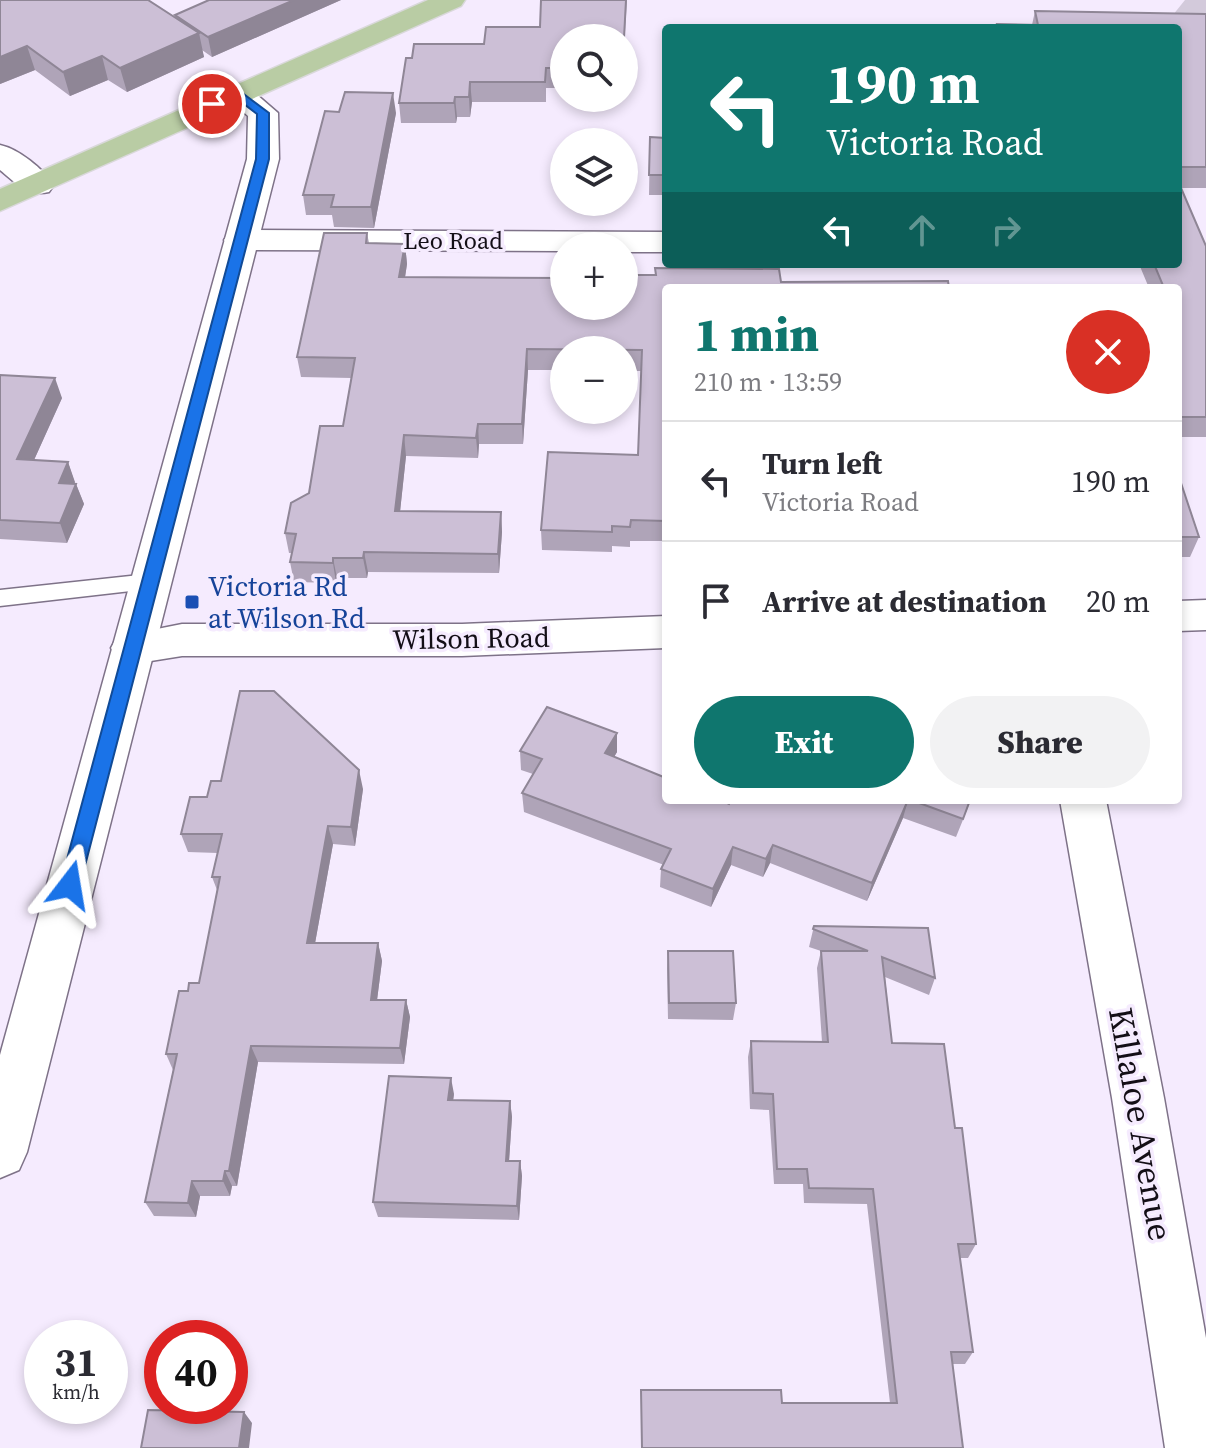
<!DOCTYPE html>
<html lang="en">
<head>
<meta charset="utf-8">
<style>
	body { margin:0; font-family:"Source Serif 4",serif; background:#f2f2f3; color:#2b2b33; height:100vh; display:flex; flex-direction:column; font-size:30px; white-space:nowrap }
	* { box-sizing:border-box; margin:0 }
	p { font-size:26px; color:#7c7c81 }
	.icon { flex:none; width:44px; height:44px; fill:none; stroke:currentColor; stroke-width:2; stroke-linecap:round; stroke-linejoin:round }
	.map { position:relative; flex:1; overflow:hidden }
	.panel { position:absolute; left:662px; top:284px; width:520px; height:520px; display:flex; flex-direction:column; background:#fff; border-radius:8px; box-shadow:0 4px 12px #0003 }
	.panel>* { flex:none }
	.hud { position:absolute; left:662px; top:24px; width:520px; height:244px; border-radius:8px; box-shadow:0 4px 12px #0003; background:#0f766e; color:#fff; overflow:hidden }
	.buttons { position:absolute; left:550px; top:24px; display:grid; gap:16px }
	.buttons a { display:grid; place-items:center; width:88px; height:88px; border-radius:50%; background:#fff; box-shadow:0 4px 12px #0003; font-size:40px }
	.speed { position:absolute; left:24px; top:1320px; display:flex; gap:16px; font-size:40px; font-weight:700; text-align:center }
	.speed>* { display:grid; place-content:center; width:104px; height:104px; border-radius:50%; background:#fff; box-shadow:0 4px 12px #0003; line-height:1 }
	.speed small { font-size:20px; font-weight:400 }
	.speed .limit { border:12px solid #d22; background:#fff; color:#111 }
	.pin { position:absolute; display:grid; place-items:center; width:68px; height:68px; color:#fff; margin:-34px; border:4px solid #fff; border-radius:50%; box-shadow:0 2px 8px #0007 }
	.me { position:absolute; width:88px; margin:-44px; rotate:14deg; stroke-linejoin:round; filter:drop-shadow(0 0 6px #0008) }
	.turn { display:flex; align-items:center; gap:28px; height:168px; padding:0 32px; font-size:36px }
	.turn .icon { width:104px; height:104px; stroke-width:2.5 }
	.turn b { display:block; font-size:56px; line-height:68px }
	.lanes { display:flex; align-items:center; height:76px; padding:0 32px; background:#0003; justify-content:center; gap:40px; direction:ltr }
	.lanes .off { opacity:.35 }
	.round { display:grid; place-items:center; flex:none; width:84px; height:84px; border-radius:42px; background:#f2f2f3 }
	.head { display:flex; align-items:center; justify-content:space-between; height:136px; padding:0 32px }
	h1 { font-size:48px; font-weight:800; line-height:60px; color:#0f766e }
	.action { display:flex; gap:16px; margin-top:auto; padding:16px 32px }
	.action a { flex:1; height:92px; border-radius:48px; background:#0f766e; color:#fff; font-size:32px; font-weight:800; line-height:92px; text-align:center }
	.action a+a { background:#f2f2f3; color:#2b2b33 }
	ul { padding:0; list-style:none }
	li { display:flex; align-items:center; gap:24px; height:120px; padding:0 32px; border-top:2px solid #e1e1e2 }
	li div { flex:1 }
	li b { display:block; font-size:30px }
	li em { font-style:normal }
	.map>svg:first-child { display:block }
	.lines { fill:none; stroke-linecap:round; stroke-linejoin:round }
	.highway-tunnel { stroke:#d3cadb; stroke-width:32; stroke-dasharray:32 16; stroke-linecap:butt }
	.lane-casing { stroke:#7e7288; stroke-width:3 }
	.street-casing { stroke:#7e7288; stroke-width:3 }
	.secondary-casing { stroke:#7e7288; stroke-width:3 }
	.primary-casing { stroke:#d9d8da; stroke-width:3 }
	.lane { fill:#fff; fill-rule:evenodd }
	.street { fill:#fff; fill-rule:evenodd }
	.secondary { fill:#fff; fill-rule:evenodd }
	.primary { fill:#b9cca4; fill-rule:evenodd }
	.wall { fill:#afa4b8 }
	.shaded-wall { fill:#8f8696 }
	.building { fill:#ccbfd6; stroke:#8f8696; stroke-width:2 }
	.route { fill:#1a73e8; stroke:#114b97; stroke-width:2 }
	.transit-dot { fill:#1a4fb4; stroke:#f5ebfe; stroke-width:3 }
	.labels { text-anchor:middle; stroke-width:7; stroke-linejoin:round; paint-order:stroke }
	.far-street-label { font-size:24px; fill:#130e16; stroke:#f5ebfe }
	.transit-label { font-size:28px; fill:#164399; stroke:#f5ebfe; text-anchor:start }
	.street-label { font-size:28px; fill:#130e16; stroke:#f5ebfe }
	.near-street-label { font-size:34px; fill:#130e16; stroke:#f5ebfe }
</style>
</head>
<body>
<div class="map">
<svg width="1206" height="1448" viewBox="0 0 1206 1448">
	<rect width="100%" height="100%" fill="#f5ebfe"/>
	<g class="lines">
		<!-- highway-tunnel -->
		<path class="highway-tunnel" d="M 1185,0 L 1206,17"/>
		<!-- lane casing -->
		<g class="lane-casing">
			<path id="lane" d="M 149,574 L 157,576 L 160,582 L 157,588 L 0,606 L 0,590 Z"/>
		</g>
		<!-- street casing -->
		<g class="street-casing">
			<path id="street" d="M 241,230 L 666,232 L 666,252 L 624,252 L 624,246 L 564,246 L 564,251 L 241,250 L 229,247 L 224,240 L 229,233 Z
				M 1206,600 L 1206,630 L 1178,631 L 1178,601 Z
				M 666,616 L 666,648 L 462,656 L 182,656 L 132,664 L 117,659 L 111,648 L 117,637 L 182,624 L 462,624 Z
				M 1060,800 L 1106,800 L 1164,1098 L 1206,1338 L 1206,1448 L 1165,1448 L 1112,1098 Z"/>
		</g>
		<!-- secondary casing -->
		<g class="secondary-casing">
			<path id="secondary" d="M 237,84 L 248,87 L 278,113 L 279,159 L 27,1152 L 19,1170 L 0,1178 L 0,1055 L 247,159 L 248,116 L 222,93 L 226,87 Z
				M 0,145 C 19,149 43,169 54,185 L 49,192 C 27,197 16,183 0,170 Z"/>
		</g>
		<!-- primary casing -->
		<g class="primary-casing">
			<path id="primary" d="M 428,0 L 465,0 L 461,6 L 0,211 L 0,189 Z"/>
		</g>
		<!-- lane -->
		<use href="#lane" class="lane"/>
		<!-- street -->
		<use href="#street" class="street"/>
		<!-- secondary -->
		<use href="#secondary" class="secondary"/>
		<!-- primary -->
		<use href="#primary" class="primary"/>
	</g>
	<!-- wall -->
	<path class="wall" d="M 0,0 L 175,18 L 175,15 L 209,0 L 341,0 L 212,57 L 202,50 L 204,57 L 127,92 L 108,80 L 70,96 L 35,70 L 0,84 Z
		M 627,0 L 624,48 L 624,38 L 564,38 L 564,88 L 546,88 L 546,102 L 472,102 L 470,117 L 457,117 L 456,123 L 401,123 L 399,103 L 412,58 L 484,44 Z
		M 1035,11 L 1206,14 L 1206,188 L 1181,188 L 1206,246 L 1206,437 L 1178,437 L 1178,288 L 1149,288 L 1139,264 L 1178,264 L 1178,28 L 996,28 L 997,24 L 1032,25 Z
		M 396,113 L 374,228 L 334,227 L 332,215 L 306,215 L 303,195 Z
		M 650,137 L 666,138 L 666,195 L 649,195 Z
		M 367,233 L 369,243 L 405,244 L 407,264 L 405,277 L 666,288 L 666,541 L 630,541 L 630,547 L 612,546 L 612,552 L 542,550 L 541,530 L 638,455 L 641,371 L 624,371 L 624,350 L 564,350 L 564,370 L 528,370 L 523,444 L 479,444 L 478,458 L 406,456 L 400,511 L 501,512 L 502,532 L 499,573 L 368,572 L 367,578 L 337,578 L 336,583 L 294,582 L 290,562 L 292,553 L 289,553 L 285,533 L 309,493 L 343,426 L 351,378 L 301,377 L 297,357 Z
		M 0,375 L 62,398 L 34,460 L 68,462 L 75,484 L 76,484 L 84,504 L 67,543 L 0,539 Z
		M 1178,474 L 1199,537 L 1190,557 L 1178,557 Z
		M 520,751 L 617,752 L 614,757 L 729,804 L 731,800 L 971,800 L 956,837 L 903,818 L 867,901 L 770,863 L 763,877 L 731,865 L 711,907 L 660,887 L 661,869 L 664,865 L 524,812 L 522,793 L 533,774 L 521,770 Z
		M 363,789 L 355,846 L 333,844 L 315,943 L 378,943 L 382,961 L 377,1000 L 406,1000 L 410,1017 L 404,1064 L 258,1062 L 237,1186 L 232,1186 L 230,1196 L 200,1196 L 196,1217 L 154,1216 L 145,1202 L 173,1070 L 166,1054 L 188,991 L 199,983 L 217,890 L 212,877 L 218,853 L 188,852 L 181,834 L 207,797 Z
		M 814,926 L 935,978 L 929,995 L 885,977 L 892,1043 L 955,1128 L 976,1244 L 968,1258 L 960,1258 L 973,1352 L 965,1364 L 952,1364 L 963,1448 L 641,1448 L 641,1390 L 782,1403 L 890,1403 L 867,1204 L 804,1203 L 803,1184 L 774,1184 L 769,1110 L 750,1109 L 748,1057 L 751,1041 L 822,1042 L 817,968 L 821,951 L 809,947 Z
		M 668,951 L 736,1003 L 733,1020 L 668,1019 L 667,968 Z
		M 454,1094 L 453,1100 L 510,1101 L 512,1117 L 509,1161 L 520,1161 L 522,1176 L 519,1220 L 378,1217 L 373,1202 Z"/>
	<!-- shaded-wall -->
	<path class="shaded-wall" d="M 294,0 L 341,0 L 212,57 L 208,37 Z
		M 199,33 L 204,57 L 127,92 L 120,68 Z
		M 27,46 L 35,70 L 0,84 L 0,57 Z
		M 102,56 L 108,80 L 70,96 L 63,72 Z
		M 470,82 L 472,102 L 470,117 L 469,97 Z
		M 393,93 L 396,113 L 374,228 L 371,207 Z
		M 455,97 L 457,117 L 456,123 L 454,103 Z
		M 405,244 L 407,264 L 402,297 L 399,277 Z
		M 527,349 L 528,370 L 523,444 L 522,424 Z
		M 55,378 L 62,398 L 25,480 L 17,459 Z
		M 478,424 L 479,444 L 478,458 L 476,438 Z
		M 404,435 L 406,456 L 398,531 L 395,511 Z
		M 68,462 L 75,482 L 67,503 L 59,483 Z
		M 76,484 L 84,504 L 67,543 L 60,523 Z
		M 501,512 L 502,532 L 499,573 L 498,554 Z
		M 364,552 L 368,572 L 367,578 L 363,558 Z
		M 333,558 L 337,578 L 336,583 L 333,563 Z
		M 617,733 L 617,752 L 605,772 L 605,753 Z
		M 359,770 L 363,789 L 355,846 L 351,827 Z
		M 908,800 L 903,818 L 867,901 L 872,883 Z
		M 328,826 L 333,844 L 312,960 L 307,943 Z
		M 773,845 L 770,863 L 763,877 L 766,859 Z
		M 733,847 L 731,865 L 711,907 L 713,889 Z
		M 378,943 L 382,961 L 375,1016 L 371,1000 Z
		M 406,1000 L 410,1017 L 404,1064 L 400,1048 Z
		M 251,1046 L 258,1062 L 237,1186 L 229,1171 Z
		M 451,1078 L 454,1094 L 451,1116 L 448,1100 Z
		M 510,1101 L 512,1117 L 508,1176 L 506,1161 Z
		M 520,1161 L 522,1176 L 519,1220 L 517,1206 Z
		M 225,1171 L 232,1186 L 230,1196 L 223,1181 Z
		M 192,1181 L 200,1196 L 196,1217 L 188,1203 Z
		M 244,1412 L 252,1423 L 249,1448 L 239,1448 Z"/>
	<!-- building -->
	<path class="building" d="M 0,0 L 148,0 L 199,33 L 120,68 L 102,56 L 63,72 L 27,46 L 0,57 Z
		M 209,0 L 294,0 L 208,37 L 175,15 Z
		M 541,0 L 626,0 L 624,38 L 564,38 L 564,68 L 546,68 L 545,82 L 470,82 L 469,97 L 455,97 L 454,103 L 399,103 L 406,58 L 412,58 L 414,44 L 484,44 L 486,27 L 540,27 Z
		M 1035,11 L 1206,14 L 1206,167 L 1178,167 L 1178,28 L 998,28 L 997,24 L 1038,25 Z
		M 345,92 L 393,93 L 371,207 L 331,207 L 334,195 L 303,195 L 325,111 L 339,112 Z
		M 650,137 L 666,138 L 666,175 L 649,175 Z
		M 1178,181 L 1206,246 L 1206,417 L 1178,417 L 1178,288 L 1164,288 L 1154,264 L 1178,264 Z
		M 324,233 L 367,233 L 366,243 L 405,244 L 399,277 L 564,278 L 564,306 L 624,306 L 624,275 L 656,275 L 655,268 L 779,269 L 781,282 L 948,281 L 949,288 L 666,288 L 666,521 L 631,520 L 630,527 L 612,526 L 612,532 L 541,530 L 548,452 L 638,455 L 642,350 L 527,349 L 522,424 L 478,424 L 476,438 L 404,435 L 395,511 L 501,512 L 498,554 L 364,552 L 363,558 L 333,558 L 333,563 L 290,562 L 296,534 L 285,533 L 291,503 L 309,493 L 320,426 L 343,426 L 355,358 L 297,357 Z
		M 0,375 L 55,378 L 17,459 L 68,462 L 59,483 L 76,484 L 60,523 L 0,520 Z
		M 1178,474 L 1199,537 L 1178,537 Z
		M 240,691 L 274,691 L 359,770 L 351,827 L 328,826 L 307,943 L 378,943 L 371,1000 L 406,1000 L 400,1048 L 251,1046 L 229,1171 L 225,1171 L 223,1181 L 192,1181 L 188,1203 L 145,1202 L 177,1054 L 166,1054 L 179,991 L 188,991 L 189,983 L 199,983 L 220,877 L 212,877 L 222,834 L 181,834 L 190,797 L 207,797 L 211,781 L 221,781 Z
		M 547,707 L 617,733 L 605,753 L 666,778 L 666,800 L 721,800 L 729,804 L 731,800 L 908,800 L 872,883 L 773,845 L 766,859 L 733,847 L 713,889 L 661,869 L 671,849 L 522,793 L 542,759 L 520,751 Z
		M 911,800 L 970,800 L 963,819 Z
		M 814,926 L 928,928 L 935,978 L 882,957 L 892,1043 L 944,1044 L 955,1128 L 962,1128 L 976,1244 L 958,1244 L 973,1352 L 951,1352 L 963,1448 L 642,1448 L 641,1390 L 781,1390 L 782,1403 L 897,1403 L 873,1189 L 809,1188 L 807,1169 L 777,1169 L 773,1094 L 753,1093 L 751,1041 L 828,1042 L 821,951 L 868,951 L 813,929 Z
		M 668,951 L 733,951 L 736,1003 L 669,1003 Z
		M 389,1076 L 451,1078 L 448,1100 L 510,1101 L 506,1161 L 520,1161 L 517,1206 L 373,1202 Z
		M 148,1410 L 244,1412 L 239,1448 L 141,1448 Z"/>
	<!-- route -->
	<path class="route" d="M 237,89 L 269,113 L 269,159 L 80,885 L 77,891 L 70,894 L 63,891 L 60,885 L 256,159 L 257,114 L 236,98 L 212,108 L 206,104 Z"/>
	<!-- markers -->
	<rect class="transit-dot" x="184" y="594" width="16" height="16" rx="4"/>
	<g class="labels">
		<!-- far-street labels -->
		<g class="far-street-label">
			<text x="453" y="249">Leo Road</text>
		</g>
		<!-- transit labels -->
		<g class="transit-label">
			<text x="208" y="596">Victoria Rd<tspan x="208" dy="32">at Wilson Rd</tspan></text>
		</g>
		<!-- street labels -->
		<g class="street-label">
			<text transform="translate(471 638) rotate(-1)" y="10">Wilson Road</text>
		</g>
		<!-- near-street labels -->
		<g class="near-street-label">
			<text transform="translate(1141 1124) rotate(80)" y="12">Killaloe Avenue</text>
		</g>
	</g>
</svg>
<div class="buttons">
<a><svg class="icon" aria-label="search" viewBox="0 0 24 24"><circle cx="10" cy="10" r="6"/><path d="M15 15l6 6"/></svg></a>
<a><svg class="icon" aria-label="layers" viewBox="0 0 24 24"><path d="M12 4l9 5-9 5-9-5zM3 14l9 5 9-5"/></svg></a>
<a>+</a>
<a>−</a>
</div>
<div class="speed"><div>31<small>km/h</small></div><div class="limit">40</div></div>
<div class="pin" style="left:212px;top:104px;background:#d93025"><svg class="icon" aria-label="arrive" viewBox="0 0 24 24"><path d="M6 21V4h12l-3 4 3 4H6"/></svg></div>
<svg class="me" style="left:70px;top:885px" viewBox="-20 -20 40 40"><path d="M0-17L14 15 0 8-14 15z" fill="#1a73e8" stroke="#fff" stroke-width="4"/></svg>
<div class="hud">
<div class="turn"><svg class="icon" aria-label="left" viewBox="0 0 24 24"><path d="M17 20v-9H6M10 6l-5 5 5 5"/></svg><div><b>190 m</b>Victoria Road</div></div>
<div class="lanes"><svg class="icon" aria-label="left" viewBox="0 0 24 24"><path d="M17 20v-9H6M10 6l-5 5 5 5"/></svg><svg class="icon off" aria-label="ahead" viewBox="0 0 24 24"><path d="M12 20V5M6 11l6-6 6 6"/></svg><svg class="icon off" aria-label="right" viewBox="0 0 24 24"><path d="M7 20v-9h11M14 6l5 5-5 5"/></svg></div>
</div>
<section class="panel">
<div class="head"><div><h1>1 min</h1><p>210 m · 13:59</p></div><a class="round" style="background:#d93025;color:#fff"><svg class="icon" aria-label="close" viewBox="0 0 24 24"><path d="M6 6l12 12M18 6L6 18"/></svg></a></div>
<ul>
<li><svg class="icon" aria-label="left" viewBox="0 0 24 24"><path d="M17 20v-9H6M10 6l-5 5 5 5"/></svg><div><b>Turn left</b><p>Victoria Road</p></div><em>190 m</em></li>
<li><svg class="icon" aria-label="arrive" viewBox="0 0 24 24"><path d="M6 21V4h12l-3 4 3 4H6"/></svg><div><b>Arrive at destination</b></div><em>20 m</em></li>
</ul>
<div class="action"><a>Exit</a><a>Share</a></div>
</section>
</div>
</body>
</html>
